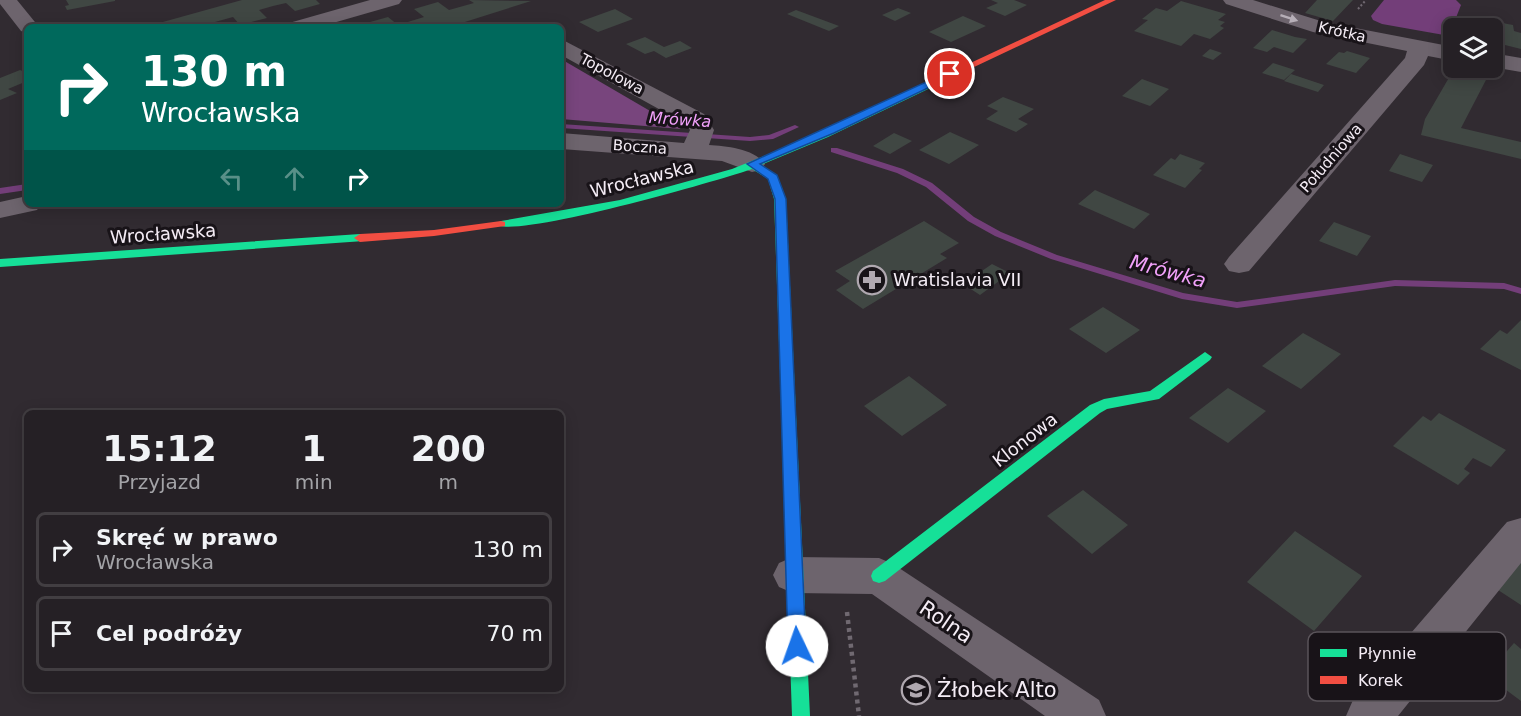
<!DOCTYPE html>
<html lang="pl">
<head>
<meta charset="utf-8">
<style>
	body { margin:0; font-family:"DejaVu Sans",sans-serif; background:#312d32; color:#f1f3f6; height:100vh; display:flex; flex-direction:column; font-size:22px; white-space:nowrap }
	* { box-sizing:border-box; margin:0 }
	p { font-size:20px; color:#a3a3a7 }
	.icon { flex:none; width:33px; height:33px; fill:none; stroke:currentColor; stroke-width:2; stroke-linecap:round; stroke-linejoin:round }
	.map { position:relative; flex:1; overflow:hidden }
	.details { position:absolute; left:24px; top:410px; width:540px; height:282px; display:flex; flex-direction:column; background:#252025; border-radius:9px; box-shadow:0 3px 15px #0003,0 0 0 2px #423e42 }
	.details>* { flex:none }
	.hud { position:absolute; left:24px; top:24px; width:540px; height:183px; border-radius:9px; box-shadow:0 3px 15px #0003,0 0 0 2px #423e42; background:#00695c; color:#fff; overflow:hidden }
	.fabs { position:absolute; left:1443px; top:18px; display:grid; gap:12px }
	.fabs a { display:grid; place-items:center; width:60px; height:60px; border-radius:9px; background:#252025; box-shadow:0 3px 15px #0003,0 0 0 2px #423e42; font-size:30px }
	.pin { position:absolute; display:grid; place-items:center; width:51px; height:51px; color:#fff; margin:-26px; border:3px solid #fff; border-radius:50%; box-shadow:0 2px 6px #0007 }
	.me { position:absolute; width:66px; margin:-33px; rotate:357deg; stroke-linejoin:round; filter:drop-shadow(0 0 4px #0008) }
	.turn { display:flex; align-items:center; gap:21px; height:126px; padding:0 18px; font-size:27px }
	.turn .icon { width:78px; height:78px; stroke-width:2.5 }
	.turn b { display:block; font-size:42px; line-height:51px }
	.lanes { display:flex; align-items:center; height:57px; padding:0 18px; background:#0003; justify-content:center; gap:30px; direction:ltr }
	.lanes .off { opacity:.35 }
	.eta { display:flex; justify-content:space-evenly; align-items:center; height:102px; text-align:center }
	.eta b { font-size:36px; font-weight:700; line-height:42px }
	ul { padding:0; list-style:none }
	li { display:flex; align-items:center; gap:18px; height:75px; margin:0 12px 9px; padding:0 6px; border:3px solid #423e42; border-radius:9px }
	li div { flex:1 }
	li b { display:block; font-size:22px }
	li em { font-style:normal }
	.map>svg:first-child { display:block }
	.forest { fill:#78457d }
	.water { fill:#733e79 }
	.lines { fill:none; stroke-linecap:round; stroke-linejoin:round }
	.stream { fill:#733e79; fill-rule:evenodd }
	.building { fill:#404743 }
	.path-far1 { stroke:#706971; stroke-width:2; stroke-dasharray:2 2; stroke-linecap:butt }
	.path { stroke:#706971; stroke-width:4.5; stroke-dasharray:4 4; stroke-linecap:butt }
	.street { fill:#6d646d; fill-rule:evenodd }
	.fast { fill:#16e098; fill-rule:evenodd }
	.jam { fill:#f24e42; fill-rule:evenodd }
	.oneway { fill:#b7afb8 }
	.route { fill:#1a73e8; stroke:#114b97; stroke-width:1.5 }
	.labels { text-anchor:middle; stroke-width:6; stroke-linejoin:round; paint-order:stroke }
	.far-street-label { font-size:15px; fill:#f4ecf5; stroke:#181318 }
	.far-water-label { font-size:16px; font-style:italic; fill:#f2a1fb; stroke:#181318 }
	.street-label { font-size:18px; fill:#f4ecf5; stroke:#181318 }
	.poi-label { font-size:18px; fill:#f4ecf5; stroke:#181318; text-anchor:start }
	.water-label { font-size:20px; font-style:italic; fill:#f2a1fb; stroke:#181318 }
	.near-street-label { font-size:21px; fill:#f4ecf5; stroke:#181318 }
	.near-poi-label { font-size:21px; fill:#f4ecf5; stroke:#181318; text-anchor:start }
	.key { fill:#181318; stroke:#5a545a; stroke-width:1.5 }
	.key-label { font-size:16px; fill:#f4ecf5 }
</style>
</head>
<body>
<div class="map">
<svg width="1521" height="716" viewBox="0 0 1521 716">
	<rect width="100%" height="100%" fill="#312b31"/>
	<!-- forest -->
	<path class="forest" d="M 561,59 L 681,129 L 561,119 Z"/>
	<!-- water -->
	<path class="water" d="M 1384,0 L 1456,0 L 1461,5 L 1450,33 L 1444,35 L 1382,24 L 1373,20 L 1371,16 Z"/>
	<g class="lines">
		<!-- stream -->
		<path class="stream" d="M 561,124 L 750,137 L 769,135 L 795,125 L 799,127 L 773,139 L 750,141 L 561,128 Z
			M 831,148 L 837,148 L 903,169 L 932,183 L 974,217 L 1001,232 L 1057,255 L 1183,293 L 1237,302 L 1395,280 L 1504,283 L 1521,288 L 1521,294 L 1504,289 L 1395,286 L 1237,308 L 1182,299 L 1051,259 L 995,236 L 968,221 L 926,187 L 897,173 L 831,152 Z
			M 27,184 L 27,190 L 0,194 L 0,188 Z"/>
	</g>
	<!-- building -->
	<path class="building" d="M 66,0 L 115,0 L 115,1 L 67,10 L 65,6 L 69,5 Z
		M 242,0 L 316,0 L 320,4 L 295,11 L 286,3 L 273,6 L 259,10 L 267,18 L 240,25 L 233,17 L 204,25 L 206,27 L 152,25 Z
		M 469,0 L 531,1 L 449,27 L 366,27 L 363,24 L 388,17 L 398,25 L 424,17 L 414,9 L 438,2 L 449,10 L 474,3 Z
		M 991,0 L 1014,0 L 1027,5 L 1005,16 L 986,8 L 998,3 Z
		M 1317,0 L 1353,0 L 1333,21 L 1305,13 Z
		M 1181,1 L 1226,14 L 1218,20 L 1225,22 L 1220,26 L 1224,28 L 1210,39 L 1194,34 L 1181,46 L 1134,31 L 1148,20 L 1142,19 L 1156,8 L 1167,11 Z
		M 898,8 L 911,13 L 895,21 L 882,15 Z
		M 615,9 L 633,19 L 598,32 L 579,22 Z
		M 796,10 L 839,26 L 829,31 L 787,14 Z
		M 963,16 L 986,26 L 951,42 L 929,32 Z
		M 1497,22 L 1513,25 L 1514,31 L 1521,33 L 1521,49 L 1497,43 Z
		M 1272,30 L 1295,37 L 1307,39 L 1293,53 L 1274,47 L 1267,52 L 1253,48 Z
		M 645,37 L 664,47 L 680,41 L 692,48 L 666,58 L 654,51 L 645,54 L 626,44 Z
		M 1210,49 L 1222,53 L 1213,60 L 1202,56 Z
		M 1347,51 L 1370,58 L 1356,73 L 1326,64 L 1339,52 L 1344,53 Z
		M 1273,63 L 1295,70 L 1284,80 L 1262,73 Z
		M 1454,69 L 1487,78 L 1461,128 L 1521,142 L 1521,159 L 1421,135 L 1425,119 Z
		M 20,70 L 27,73 L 27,81 L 8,89 L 17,93 L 0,100 L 0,78 Z
		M 1291,74 L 1324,85 L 1318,92 L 1284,81 Z
		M 1142,79 L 1169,89 L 1150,106 L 1122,96 Z
		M 1003,97 L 1034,109 L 1018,119 L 1028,124 L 1016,132 L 986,119 L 998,111 L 987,106 Z
		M 950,132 L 979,145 L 949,164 L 919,150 Z
		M 894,133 L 912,141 L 890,154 L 873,146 Z
		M 1180,154 L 1205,163 L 1199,169 L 1202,170 L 1185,188 L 1153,175 L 1171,158 L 1175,160 Z
		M 1400,154 L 1433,165 L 1422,182 L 1389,171 Z
		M 1095,190 L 1150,214 L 1134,229 L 1078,204 Z
		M 924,221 L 959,243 L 940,254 L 947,258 L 863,309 L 836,290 L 850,281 L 835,271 Z
		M 1334,222 L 1371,236 L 1357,256 L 1319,241 Z
		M 992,264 L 1010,273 L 980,295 L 963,284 Z
		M 1103,307 L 1140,330 L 1106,353 L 1069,329 Z
		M 1521,320 L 1521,370 L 1480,349 L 1500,330 L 1507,334 Z
		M 1303,333 L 1341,354 L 1301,389 L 1262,366 Z
		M 909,376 L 947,405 L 902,436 L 864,406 Z
		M 1228,388 L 1266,411 L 1228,443 L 1189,418 Z
		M 1439,413 L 1506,450 L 1491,467 L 1473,458 L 1464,469 L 1470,473 L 1458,485 L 1393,446 L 1423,416 L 1431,421 Z
		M 1083,490 L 1128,525 L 1092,554 L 1047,516 Z
		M 1295,531 L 1362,576 L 1314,631 L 1247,582 Z
		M 1519,562 L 1521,563 L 1521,605 L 1498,590 Z
		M 1514,643 L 1521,649 L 1521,701 L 1486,675 Z"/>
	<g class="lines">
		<!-- path-far1 -->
		<path class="path-far1" d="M 1358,9 L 1366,0"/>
		<!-- path -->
		<path class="path" d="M 847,612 L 859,716"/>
		<!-- street -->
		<path class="street" d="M 0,0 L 17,0 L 39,27 L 27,27 L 27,33 L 21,31 L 0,4 Z
			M 370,0 L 402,0 L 399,4 L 319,27 L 285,27 L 289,23 Z
			M 1223,0 L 1253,0 L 1324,22 L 1454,47 L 1454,61 L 1428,56 L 1424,65 L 1249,271 L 1239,273 L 1229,271 L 1224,264 L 1229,257 L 1405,58 L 1407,51 L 1313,32 L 1226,4 Z
			M 561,39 L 704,114 L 714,130 L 709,145 C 726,146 755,149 765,164 L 761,170 L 752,172 L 722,161 L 561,149 L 561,133 L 684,143 L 690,130 L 686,124 L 561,55 Z
			M 1492,53 L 1521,58 L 1521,72 L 1492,67 Z
			M 27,196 L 27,204 L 41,204 L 37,210 L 0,218 L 0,202 Z
			M 1521,518 L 1521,563 L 1398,716 L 1346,716 L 1353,700 L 1507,522 Z
			M 793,557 L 879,558 L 893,564 L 1099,700 L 1106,716 L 1045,716 L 872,594 L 793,593 L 779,587 L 773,575 L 779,563 Z"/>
		<!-- fast -->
		<path class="fast" d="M 969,63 L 974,66 L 972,68 L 828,137 L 761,165 L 777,175 L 786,199 L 810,716 L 792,716 L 774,199 L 768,179 L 752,169 C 721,180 513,240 495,224 L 501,221 L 620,200 L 732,169 L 821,133 Z
			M 360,234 L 364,235 L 366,238 L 364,241 L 0,267 L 0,259 Z
			M 1205,352 L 1212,357 L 1210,360 L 1159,399 L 1107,409 L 1100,413 L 885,581 L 879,583 L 873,581 L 871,576 L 873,571 L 1090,405 L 1104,399 L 1150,391 Z"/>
		<!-- jam -->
		<path class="jam" d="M 1105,0 L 1116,0 L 972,68 L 964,66 Z
			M 501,221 L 505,222 L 505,226 L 434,236 L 360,242 L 354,238 L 360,234 L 434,230 Z"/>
	</g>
	<!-- one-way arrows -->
	<defs><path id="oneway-solid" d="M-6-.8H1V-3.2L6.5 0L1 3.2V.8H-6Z" transform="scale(1.5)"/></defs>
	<use class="oneway" href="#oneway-solid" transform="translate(1289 18) rotate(18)"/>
	<!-- route -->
	<path class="route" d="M 950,71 L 954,74 L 953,76 L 834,133 L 760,164 L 777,175 L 786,199 L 806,646 L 803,651 L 797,654 L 791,651 L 788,646 L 775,199 L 768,179 L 747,164 Z"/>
	<!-- icons -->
	<defs>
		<g id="pharmacy-ring" transform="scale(1.5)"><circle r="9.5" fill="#181318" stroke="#b0a8b0" stroke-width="1.5"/><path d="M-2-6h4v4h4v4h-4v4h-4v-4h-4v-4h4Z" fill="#b0a8b0"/></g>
		<g id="school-ring" transform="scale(1.5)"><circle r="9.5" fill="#181318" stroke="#b0a8b0" stroke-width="1.5"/><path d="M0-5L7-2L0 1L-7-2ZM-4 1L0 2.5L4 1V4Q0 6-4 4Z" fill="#b0a8b0"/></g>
	</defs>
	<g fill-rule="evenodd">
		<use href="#pharmacy-ring" x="872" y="280"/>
		<use href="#school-ring" x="916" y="690"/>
	</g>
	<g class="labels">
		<!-- far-street labels -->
		<g class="far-street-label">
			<text transform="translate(1342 32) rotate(13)" y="5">Krótka</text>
			<text transform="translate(612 74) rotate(28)" y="5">Topolowa</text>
			<text transform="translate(640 147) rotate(4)" y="5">Boczna</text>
			<text transform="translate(1331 158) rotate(-49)" y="5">Południowa</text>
		</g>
		<!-- far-water labels -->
		<g class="far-water-label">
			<text transform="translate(680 119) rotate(4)" y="6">Mrówka</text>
		</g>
		<!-- street labels -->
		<g class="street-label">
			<text transform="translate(642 179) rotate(-14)" y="6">Wrocławska</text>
			<text transform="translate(163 234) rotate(-4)" y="6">Wrocławska</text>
			<text transform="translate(1025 440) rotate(-38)" y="6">Klonowa</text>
		</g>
		<!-- poi labels -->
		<g class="poi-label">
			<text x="893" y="286">Wratislavia VII</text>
		</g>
		<!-- water labels -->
		<g class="water-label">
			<text transform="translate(1168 271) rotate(15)" y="7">Mrówka</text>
		</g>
		<!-- near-street labels -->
		<g class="near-street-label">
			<text transform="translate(946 622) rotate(34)" y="7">Rolna</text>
		</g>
		<!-- near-poi labels -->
		<g class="near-poi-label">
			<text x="937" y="697">Żłobek Alto</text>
		</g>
	</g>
	<!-- legend -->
	<rect x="1308" y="632" width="198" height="69" rx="9" class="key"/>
	<rect x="1320" y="649" width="27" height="8" fill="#16e098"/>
	<rect x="1320" y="676" width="27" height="8" fill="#f24e42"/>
	<g class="key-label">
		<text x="1358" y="659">Płynnie</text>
		<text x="1358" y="686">Korek</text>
	</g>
</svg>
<div class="fabs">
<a><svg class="icon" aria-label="layers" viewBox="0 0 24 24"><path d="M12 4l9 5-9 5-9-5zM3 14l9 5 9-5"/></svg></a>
</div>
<div class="pin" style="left:950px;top:74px;background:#d93025"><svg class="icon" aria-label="arrive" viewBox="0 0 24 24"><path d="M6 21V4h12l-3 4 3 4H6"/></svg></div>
<svg class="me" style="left:797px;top:646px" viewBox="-20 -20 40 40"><circle r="19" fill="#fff"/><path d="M0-13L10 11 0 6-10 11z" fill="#1a73e8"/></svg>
<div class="hud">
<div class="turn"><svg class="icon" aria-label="right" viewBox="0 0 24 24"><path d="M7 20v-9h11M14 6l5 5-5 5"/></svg><div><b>130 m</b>Wrocławska</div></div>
<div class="lanes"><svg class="icon off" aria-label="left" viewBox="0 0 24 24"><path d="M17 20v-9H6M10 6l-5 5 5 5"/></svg><svg class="icon off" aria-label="ahead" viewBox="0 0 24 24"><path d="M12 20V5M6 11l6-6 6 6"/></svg><svg class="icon" aria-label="right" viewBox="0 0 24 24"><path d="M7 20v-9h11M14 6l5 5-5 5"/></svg></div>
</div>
<section class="details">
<div class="eta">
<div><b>15:12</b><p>Przyjazd</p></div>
<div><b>1</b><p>min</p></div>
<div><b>200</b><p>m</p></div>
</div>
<ul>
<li><svg class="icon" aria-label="right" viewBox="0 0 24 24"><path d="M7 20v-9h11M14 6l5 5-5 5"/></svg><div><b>Skręć w prawo</b><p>Wrocławska</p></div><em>130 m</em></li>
<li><svg class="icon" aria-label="arrive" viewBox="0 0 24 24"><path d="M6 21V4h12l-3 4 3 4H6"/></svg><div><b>Cel podróży</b></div><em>70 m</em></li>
</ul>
</section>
</div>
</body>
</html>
